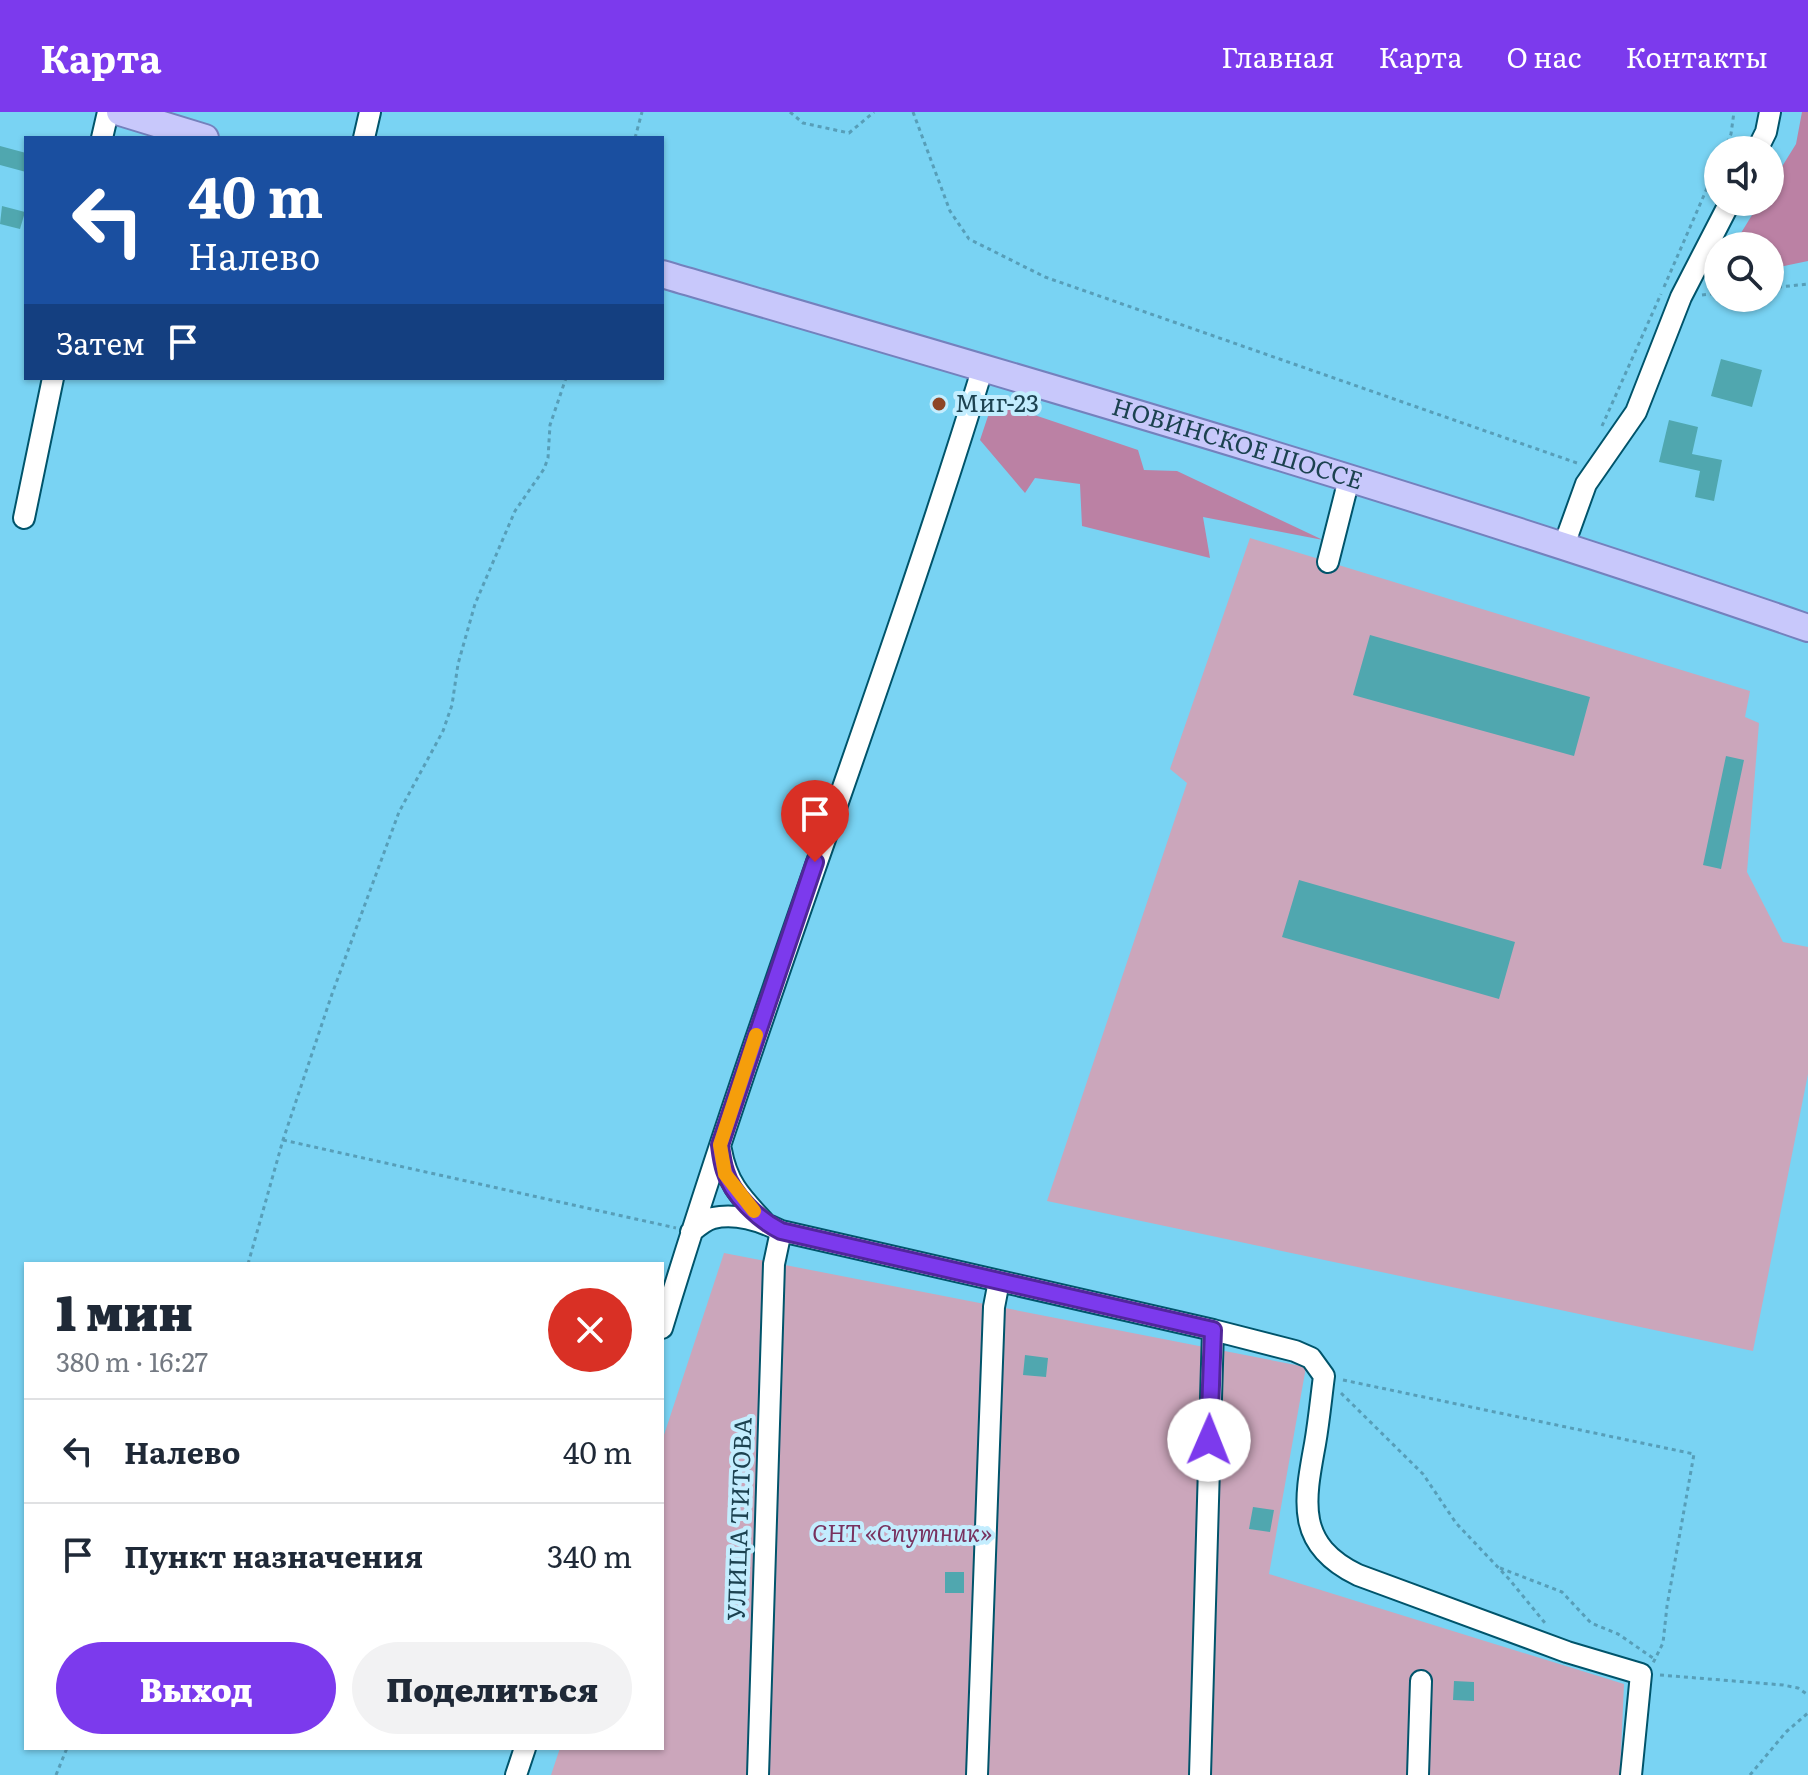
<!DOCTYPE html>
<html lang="ru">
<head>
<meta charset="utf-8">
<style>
	body { margin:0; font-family:Literata,serif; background:#f2f2f3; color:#1f2937; height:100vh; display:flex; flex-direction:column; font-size:30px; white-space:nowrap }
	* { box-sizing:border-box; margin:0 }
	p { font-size:26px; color:#747a83 }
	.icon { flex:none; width:44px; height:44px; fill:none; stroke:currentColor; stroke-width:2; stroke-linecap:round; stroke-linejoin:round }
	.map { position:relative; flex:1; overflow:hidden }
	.sheet { position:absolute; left:24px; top:1150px; width:640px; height:488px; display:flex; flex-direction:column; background:#fff; border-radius:0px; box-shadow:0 2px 6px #0004 }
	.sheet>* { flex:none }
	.hud { position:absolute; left:24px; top:24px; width:640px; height:244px; border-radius:0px; box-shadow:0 2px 6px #0004; background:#1a4fa0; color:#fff; overflow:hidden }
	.tools { position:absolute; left:1704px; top:24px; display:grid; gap:16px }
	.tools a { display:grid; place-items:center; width:80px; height:80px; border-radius:50%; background:#fff; box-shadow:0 2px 6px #0004; font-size:40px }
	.pin { position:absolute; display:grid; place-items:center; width:68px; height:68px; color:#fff; margin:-82px -34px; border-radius:50% 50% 50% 0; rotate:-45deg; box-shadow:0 0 8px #0007 }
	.pin .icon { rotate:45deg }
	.me { position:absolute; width:88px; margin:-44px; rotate:1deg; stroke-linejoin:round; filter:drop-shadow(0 0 6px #0008) }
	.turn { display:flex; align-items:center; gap:28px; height:168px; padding:0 32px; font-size:36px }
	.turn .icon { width:104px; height:104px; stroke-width:2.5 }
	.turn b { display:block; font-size:56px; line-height:68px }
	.then { display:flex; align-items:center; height:76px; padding:0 32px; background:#0003; gap:16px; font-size:30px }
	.round { display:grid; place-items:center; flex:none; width:84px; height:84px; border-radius:42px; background:#f2f2f3 }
	.overview { display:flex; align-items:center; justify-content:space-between; height:136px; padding:0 32px }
	h1 { font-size:48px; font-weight:800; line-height:60px }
	.primary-button { display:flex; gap:16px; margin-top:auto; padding:16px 32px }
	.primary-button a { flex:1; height:92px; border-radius:48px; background:#7c3aed; color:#fff; font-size:32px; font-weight:800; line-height:92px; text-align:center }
	.primary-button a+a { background:#f2f2f3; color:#1f2937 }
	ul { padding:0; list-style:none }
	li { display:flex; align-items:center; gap:24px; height:104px; padding:0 32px; border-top:2px solid #e0e1e3 }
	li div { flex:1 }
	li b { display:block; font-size:30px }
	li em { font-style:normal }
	header { display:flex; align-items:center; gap:48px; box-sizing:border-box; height:112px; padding:0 40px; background:#7c3aed; color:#fff }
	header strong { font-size:38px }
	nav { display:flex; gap:44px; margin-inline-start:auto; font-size:28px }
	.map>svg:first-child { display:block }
	.green { fill:#cba6bb }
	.forest { fill:#bb81a4 }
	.building { fill:#50a7af }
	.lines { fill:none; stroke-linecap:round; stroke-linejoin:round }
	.minor-casing { stroke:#00546b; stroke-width:24 }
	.major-casing { stroke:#7481bd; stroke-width:30 }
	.path { stroke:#579eb8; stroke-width:3; stroke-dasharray:4 4; stroke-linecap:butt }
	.minor { stroke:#fff; stroke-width:20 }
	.major { stroke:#c8c8fb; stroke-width:26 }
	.route-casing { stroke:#51269a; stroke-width:20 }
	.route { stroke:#7c3aed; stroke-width:14 }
	.slow { stroke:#f59e0b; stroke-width:14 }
	.poi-dot { fill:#8e4525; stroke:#c3edfe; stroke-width:3 }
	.labels { text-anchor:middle; stroke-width:8; stroke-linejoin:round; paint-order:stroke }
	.poi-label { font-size:24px; fill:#1c4250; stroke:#c3edfe; text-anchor:start }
	.street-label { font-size:24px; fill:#1c4250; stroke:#c3edfe }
	.park-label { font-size:24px; font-style:italic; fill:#78325f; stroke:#c3edfe }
</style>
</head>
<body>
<header>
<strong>Карта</strong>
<nav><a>Главная</a><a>Карта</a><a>О нас</a><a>Контакты</a></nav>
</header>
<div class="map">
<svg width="1808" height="1663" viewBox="0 0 1808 1663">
	<rect width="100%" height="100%" fill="#79d3f3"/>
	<!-- green -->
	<path class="green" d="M 1250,426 L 1750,579 L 1745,605 L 1759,611 L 1747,760 L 1783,830 L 1808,835 L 1808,962 L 1753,1239 L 1047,1089 L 1187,671 L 1170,657 Z
		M 724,1141 L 1306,1255 L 1269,1462 L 1624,1572 L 1620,1663 L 551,1663 L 560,1636 L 662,1636 L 662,1329 Z"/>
	<!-- forest -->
	<path class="forest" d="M 1802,0 L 1808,0 L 1808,149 L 1770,157 L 1770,134 L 1733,134 L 1760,90 L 1770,90 L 1770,74 L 1796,32 Z
		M 993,289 L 1138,338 L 1144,358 L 1177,359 L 1323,428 L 1203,405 L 1210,446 L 1082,414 L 1080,372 L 1035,366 L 1025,381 L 980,328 Z"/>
	<!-- building -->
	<path class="building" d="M 0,34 L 26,41 L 26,60 L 0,53 Z
		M 2,94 L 25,100 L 20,117 L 0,112 Z
		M 1721,247 L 1762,258 L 1752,295 L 1711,284 Z
		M 1669,308 L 1698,315 L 1692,342 L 1722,348 L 1714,389 L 1695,385 L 1700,359 L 1659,350 Z
		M 1370,523 L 1590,585 L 1574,644 L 1353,583 Z
		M 1726,644 L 1744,648 L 1721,757 L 1703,753 Z
		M 1299,768 L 1515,830 L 1499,887 L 1282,825 Z
		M 1025,1243 L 1048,1246 L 1046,1265 L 1023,1263 Z
		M 1253,1395 L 1274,1398 L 1270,1420 L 1249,1417 Z
		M 945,1460 L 964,1460 L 964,1481 L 945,1481 Z
		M 1454,1569 L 1474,1570 L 1474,1589 L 1453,1588 Z"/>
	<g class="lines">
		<!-- minor casing -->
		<g class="minor-casing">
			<path id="minor" d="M 102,26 L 108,0
				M 364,26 L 370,0
				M 1757,38 L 1766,20 L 1770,0
				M 24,406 L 53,266
				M 1564,433 L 1586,372 L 1636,300 L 1681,185 L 1730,90
				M 1328,450 L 1349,367
				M 721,1038 C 727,1072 742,1086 765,1111
				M 691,1120 C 697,1115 705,1108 713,1106 C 735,1101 761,1109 781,1119 L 1213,1218 L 1295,1239 L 1311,1246 L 1324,1264 C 1321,1287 1319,1309 1315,1332 C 1304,1391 1296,1433 1358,1463 L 1567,1540 L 1641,1562 L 1631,1663
				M 662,1216 C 760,893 884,578 983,255
				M 516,1663 L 525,1636
				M 758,1663 L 774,1152 L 781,1119
				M 977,1663 L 994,1195 L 999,1169
				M 1200,1663 L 1213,1218
				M 1418,1663 L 1421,1569"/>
		</g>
		<!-- major casing -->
		<g class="major-casing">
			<g id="major">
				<path d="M 120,0 L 205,26"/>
				<path id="s1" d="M 662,162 C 1046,274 1430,385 1808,516"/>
			</g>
		</g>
		<!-- path -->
		<path class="path" d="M 790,0 L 803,11 L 849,21 L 874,0
			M 913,0 L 950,99 L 969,127 L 1045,165 L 1577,351
			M 635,26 L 642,0
			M 1724,38 L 1731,22 L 1734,0
			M 1664,175 L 1718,51
			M 1770,176 L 1808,172
			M 1702,183 L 1718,181
			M 1602,314 L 1661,182
			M 283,1028 L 676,1116
			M 248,1152 L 283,1028 L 332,882 L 399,700 L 443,619 L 452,593 L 458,552 L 475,492 L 515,399 L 544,357 L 548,346 L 550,313 L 566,266
			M 1343,1268 L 1694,1342 L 1667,1494 L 1663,1531 L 1653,1551
			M 1341,1281 L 1423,1362 L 1456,1411 L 1509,1467 L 1545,1511
			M 1500,1456 L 1562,1480 L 1591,1511 L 1618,1522 L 1656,1548
			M 1660,1563 L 1783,1573 L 1798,1576 L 1808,1583
			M 56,1663 L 67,1636
			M 1750,1663 L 1786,1620 L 1808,1601"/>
		<!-- minor -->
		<use href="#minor" class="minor"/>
		<!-- major -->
		<use href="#major" class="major"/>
	</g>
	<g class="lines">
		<!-- route casing -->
		<g class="route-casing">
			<path id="route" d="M 815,750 L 720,1033 C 721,1041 722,1050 725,1059 C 732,1083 759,1108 781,1119 L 1213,1218 L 1209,1328"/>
		</g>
		<!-- route -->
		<use href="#route" class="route"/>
		<!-- slow -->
		<path class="slow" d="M 754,1099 L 725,1062 L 720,1033 L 756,923"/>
	</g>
	<!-- markers -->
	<circle class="poi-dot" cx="939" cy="292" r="8"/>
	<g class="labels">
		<!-- poi labels -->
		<g class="poi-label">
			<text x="955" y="300">Миг-23</text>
		</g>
		<!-- street labels -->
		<g class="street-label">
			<text dy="8" stroke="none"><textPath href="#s1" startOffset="600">НОВИНСКОЕ ШОССЕ</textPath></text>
			<text transform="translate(740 1407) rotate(-88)" y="8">УЛИЦА ТИТОВА</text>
		</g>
		<!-- park labels -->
		<g class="park-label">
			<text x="902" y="1430">СНТ «Спутник»</text>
		</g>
	</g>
</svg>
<div class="tools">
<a><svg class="icon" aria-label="sound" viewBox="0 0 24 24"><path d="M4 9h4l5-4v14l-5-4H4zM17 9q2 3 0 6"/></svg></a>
<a><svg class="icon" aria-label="search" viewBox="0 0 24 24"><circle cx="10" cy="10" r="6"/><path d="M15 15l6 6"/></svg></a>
</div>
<div class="pin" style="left:815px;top:750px;background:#d93025"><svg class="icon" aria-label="arrive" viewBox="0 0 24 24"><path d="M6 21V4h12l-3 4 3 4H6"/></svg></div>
<svg class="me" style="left:1209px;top:1328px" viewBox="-20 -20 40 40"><circle r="19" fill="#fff"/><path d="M0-13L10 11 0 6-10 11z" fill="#7c3aed"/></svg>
<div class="hud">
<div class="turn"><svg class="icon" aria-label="left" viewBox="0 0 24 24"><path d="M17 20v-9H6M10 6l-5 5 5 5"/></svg><div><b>40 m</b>Налево</div></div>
<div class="then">Затем<svg class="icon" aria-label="arrive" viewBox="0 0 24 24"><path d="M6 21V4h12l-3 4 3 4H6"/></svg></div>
</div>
<section class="sheet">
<div class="overview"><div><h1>1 мин</h1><p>380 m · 16:27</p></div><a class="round" style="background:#d93025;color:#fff"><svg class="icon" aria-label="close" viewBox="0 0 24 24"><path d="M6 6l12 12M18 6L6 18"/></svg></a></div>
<ul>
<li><svg class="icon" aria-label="left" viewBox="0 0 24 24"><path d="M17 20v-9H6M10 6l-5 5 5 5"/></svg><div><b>Налево</b></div><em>40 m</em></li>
<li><svg class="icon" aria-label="arrive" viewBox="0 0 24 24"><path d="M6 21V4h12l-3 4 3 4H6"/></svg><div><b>Пункт назначения</b></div><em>340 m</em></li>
</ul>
<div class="primary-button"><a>Выход</a><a>Поделиться</a></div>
</section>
</div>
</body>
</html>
